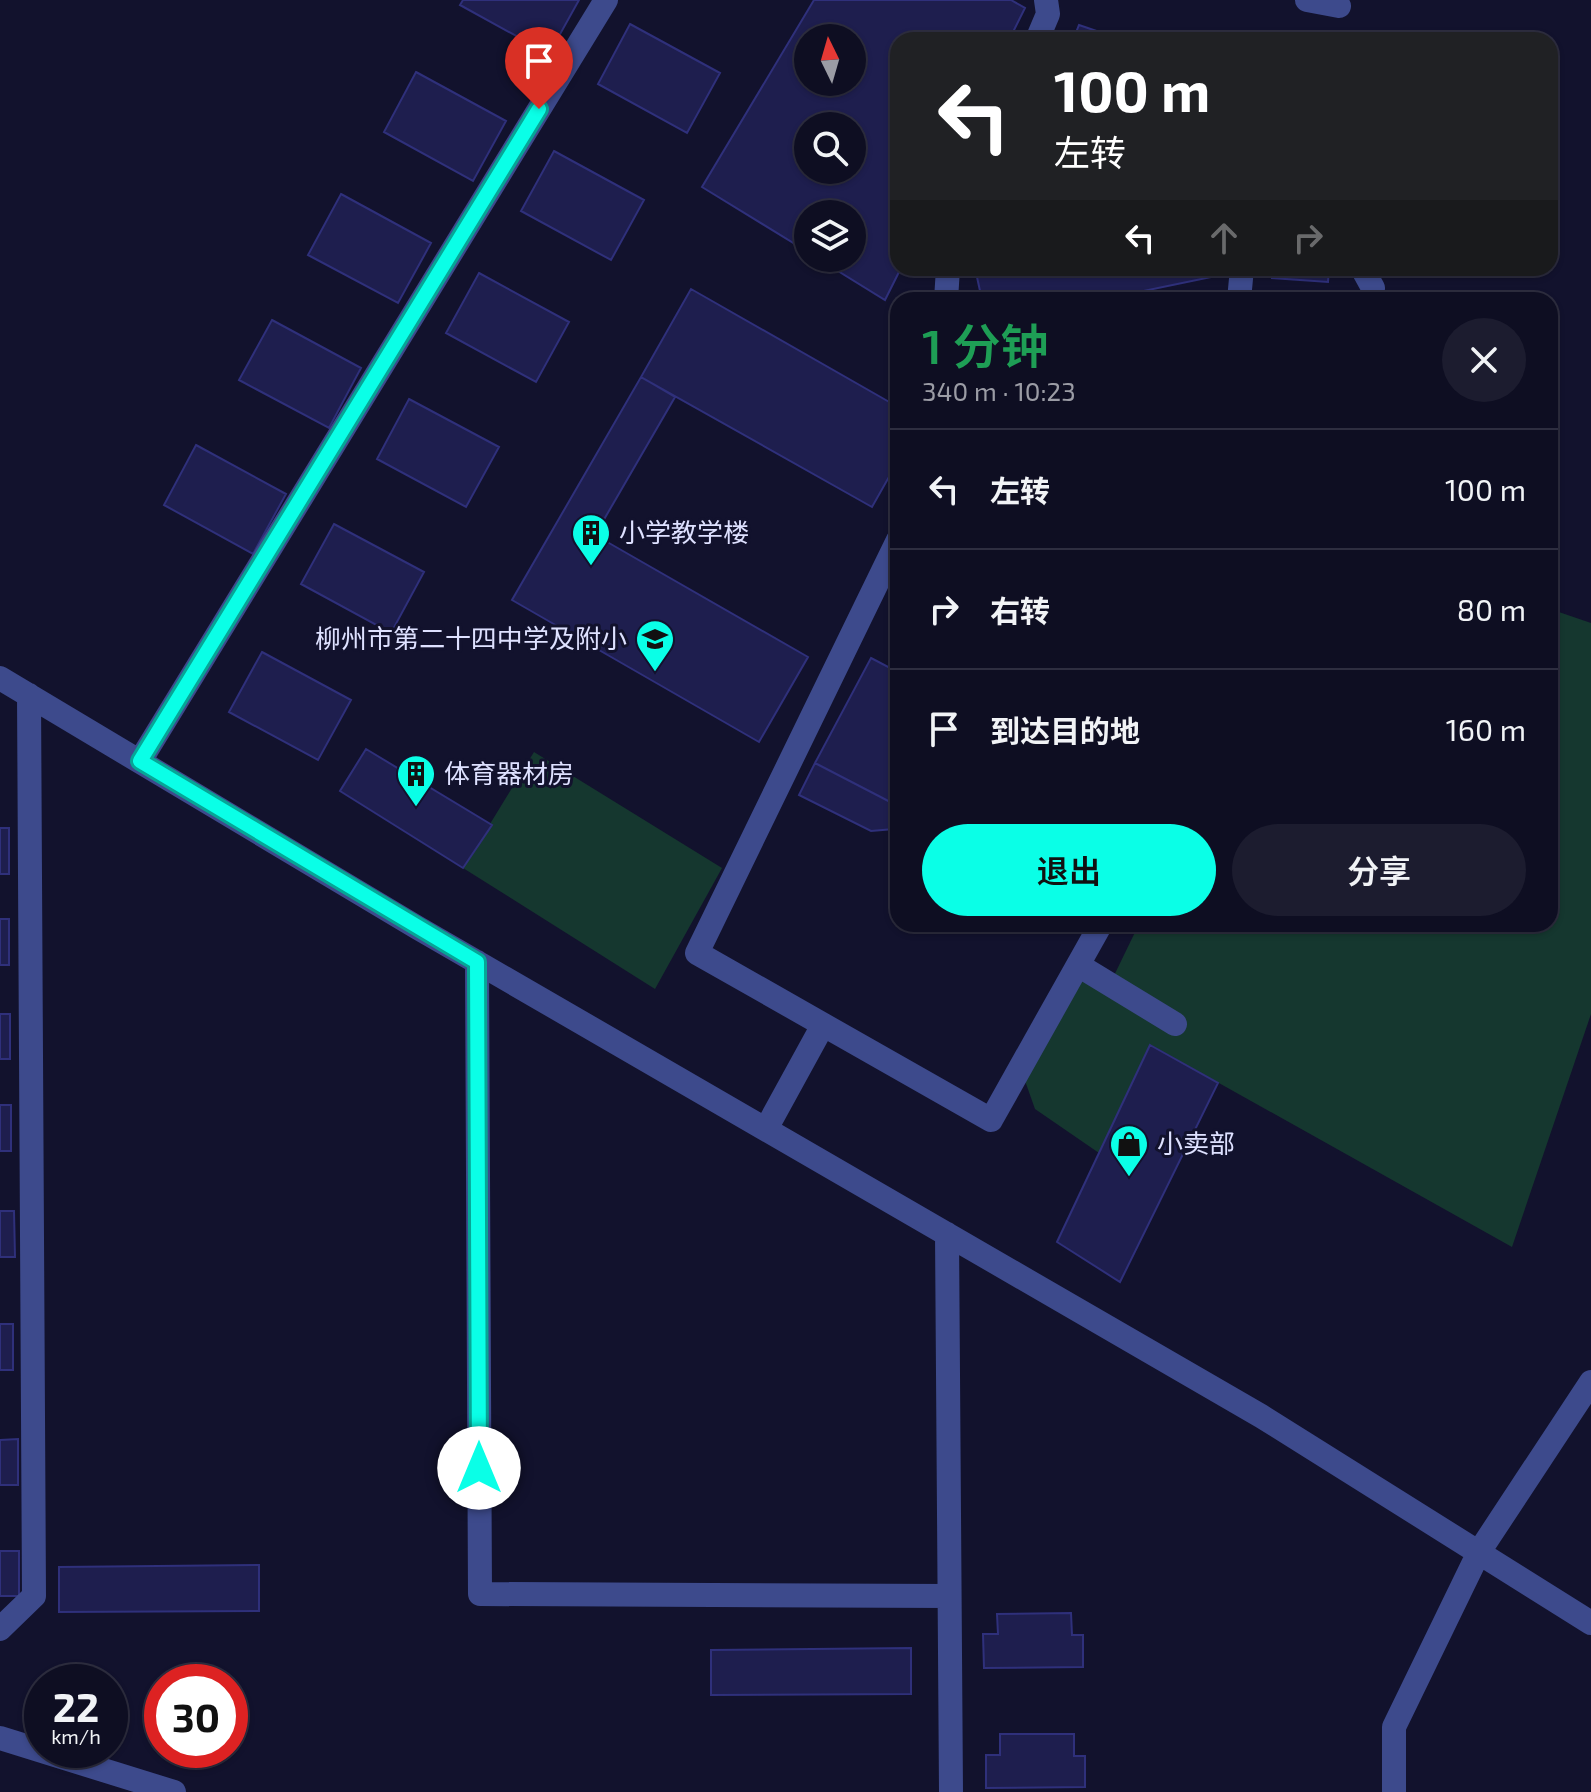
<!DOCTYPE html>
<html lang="zh">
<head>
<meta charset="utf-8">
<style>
	body { margin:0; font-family:"Exo 2","Noto Sans SC",sans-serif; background:#1c1c2f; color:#f1f3f6; height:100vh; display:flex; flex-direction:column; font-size:30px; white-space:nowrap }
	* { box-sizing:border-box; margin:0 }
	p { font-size:26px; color:#9b9ca5 }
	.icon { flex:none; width:44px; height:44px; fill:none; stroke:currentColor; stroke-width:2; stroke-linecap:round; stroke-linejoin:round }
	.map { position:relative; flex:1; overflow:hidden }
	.details { position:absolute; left:890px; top:292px; width:668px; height:640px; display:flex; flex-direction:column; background:#0e0e22; border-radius:24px; box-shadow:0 2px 6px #0004,0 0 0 2px #2e2e40 }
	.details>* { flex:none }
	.top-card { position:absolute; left:890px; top:32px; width:668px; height:244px; border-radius:24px; box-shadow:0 2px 6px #0004,0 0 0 2px #2e2e40; background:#202124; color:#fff; overflow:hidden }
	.needle { width:52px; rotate:355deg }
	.tools { position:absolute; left:794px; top:24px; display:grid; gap:16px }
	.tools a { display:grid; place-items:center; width:72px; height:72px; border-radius:50%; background:#0e0e22; box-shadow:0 2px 6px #0004,0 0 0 2px #2e2e40; font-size:40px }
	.speed { position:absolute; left:24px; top:1664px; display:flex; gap:16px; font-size:40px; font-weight:700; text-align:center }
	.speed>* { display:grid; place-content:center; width:104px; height:104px; border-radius:50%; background:#0e0e22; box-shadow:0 2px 6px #0004,0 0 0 2px #2e2e40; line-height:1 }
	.speed small { font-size:20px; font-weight:400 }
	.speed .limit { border:12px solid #d22; background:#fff; color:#111 }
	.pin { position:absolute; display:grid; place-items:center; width:68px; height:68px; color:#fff; margin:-82px -34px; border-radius:50% 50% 50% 0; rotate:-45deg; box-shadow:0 0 8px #0007 }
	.pin .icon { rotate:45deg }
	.me { position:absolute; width:88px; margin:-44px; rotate:0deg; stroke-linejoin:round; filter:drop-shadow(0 0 6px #0008) }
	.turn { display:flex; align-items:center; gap:28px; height:168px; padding:0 32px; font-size:36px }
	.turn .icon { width:104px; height:104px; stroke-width:2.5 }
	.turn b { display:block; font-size:56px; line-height:68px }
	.lanes { display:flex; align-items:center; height:76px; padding:0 32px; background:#0003; justify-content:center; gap:40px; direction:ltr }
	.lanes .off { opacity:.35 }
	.round { display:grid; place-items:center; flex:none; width:84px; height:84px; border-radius:42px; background:#1c1c2f }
	.head { display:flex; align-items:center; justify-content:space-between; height:136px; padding:0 32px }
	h1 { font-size:48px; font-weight:600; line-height:60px; color:#1e9e55 }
	.button { display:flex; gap:16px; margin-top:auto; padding:16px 32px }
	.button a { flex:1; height:92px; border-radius:48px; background:#0affe7; color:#111; font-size:32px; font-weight:600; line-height:92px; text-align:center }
	.button a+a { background:#1c1c2f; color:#f1f3f6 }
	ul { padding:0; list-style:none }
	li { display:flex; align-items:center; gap:24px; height:120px; padding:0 32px; border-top:2px solid #2e2e40 }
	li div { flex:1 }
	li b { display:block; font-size:30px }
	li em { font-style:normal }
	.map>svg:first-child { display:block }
	.green { fill:#15372f }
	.building { fill:#1e1e4e; stroke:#2f307b; stroke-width:2; fill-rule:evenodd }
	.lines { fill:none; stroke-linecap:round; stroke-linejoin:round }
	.minor { stroke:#3d4a8c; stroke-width:24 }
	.route-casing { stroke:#06a696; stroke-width:20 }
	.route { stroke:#0affe7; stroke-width:14 }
	.labels { text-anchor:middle; stroke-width:6; stroke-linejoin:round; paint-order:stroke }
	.poi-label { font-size:26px; fill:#dee1ff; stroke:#12122d; text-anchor:start }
</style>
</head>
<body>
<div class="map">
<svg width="1591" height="1792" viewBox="0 0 1591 1792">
	<rect width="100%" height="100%" fill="#12122d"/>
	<!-- green -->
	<path class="green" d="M 1550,609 L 1591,623 L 1591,1014 L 1512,1247 L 1151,1045 L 1099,1153 L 1035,1109 L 1024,1078 L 1080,974 L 1108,988 L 1139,924 L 1550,924 Z
		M 534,752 L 722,868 L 655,989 L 463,868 Z"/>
	<!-- building -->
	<path class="building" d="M 463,0 L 579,0 L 549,54 L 460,5 Z
		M 814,0 L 1011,0 L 1025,8 L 1009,40 L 898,40 L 898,268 L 901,268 L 885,300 L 817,258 L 852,258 L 852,214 L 808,214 L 808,252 L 702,187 ZM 808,38 L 852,38 L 852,82 L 808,82 ZM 808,126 L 852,126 L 852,170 L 808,170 Z
		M 630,24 L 720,73 L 687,133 L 598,84 Z
		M 1079,25 L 1123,40 L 1073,40 Z
		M 416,72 L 506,121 L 473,181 L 384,132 Z
		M 554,151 L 644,200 L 611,260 L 521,211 Z
		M 341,194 L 431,243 L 398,303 L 308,255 Z
		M 975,268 L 1220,268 L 1221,275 L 1100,300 L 982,300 Z
		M 1273,268 L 1329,268 L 1328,282 L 1272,278 Z
		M 479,273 L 569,322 L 536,382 L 446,333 Z
		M 691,289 L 898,407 L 898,461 L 872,507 L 641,377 Z
		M 272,320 L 361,368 L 329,428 L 239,380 Z
		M 641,377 L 675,397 L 595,535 L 808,657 L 759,742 L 512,600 Z
		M 409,399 L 499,447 L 466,507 L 377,459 Z
		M 196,445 L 286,494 L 253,554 L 164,505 Z
		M 334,524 L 424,572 L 391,633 L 301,584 Z
		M 262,652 L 351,700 L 318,760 L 229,712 Z
		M 871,658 L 898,672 L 898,806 L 815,763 Z
		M 366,749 L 492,825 L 463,868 L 340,791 Z
		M 815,763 L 898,806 L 898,820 L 894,829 L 871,831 L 799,795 Z
		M 0,828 L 9,828 L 9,874 L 0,874 Z
		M 0,919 L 9,919 L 9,965 L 0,965 Z
		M 0,1014 L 10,1014 L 10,1059 L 0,1059 Z
		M 1150,1045 L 1218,1083 L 1120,1282 L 1057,1242 Z
		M 0,1105 L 11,1105 L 11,1151 L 0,1151 Z
		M 0,1211 L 14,1211 L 15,1257 L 0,1257 Z
		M 0,1324 L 13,1324 L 13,1370 L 0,1370 Z
		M 18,1439 L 18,1485 L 0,1485 L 0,1440 Z
		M 0,1551 L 19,1551 L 19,1596 L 0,1596 Z
		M 259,1565 L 259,1611 L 59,1612 L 59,1567 Z
		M 1071,1613 L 1072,1635 L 1083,1635 L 1083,1667 L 984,1668 L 983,1634 L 998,1634 L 997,1614 Z
		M 911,1648 L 911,1694 L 711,1695 L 711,1650 Z
		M 1000,1734 L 1074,1734 L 1074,1756 L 1085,1756 L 1085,1787 L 986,1788 L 986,1755 L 1000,1755 Z"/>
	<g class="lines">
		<!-- minor -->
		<path class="minor" d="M 1307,0 L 1339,6
			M 1037,40 L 1048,14 L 1046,0
			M 1362,268 L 1373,288
			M 946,300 L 948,268
			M 1239,300 L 1242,268
			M 898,540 L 697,953 L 991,1120 L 1101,924
			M 0,678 L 418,928 L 1261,1416 L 1591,1623
			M 140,761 L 606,0
			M 477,962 L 480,1594 L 949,1596
			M 1078,965 L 1175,1024
			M 766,1129 L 823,1025
			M 947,1234 L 951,1792
			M 0,1629 L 34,1596 L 29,695
			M 0,1738 L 174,1792
			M 1394,1792 L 1394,1727 L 1479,1552 L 1591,1382"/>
	</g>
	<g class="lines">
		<!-- route casing -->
		<g class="route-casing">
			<path id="route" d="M 479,1468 L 477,962 L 140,761 L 539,109"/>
		</g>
		<!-- route -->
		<use href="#route" class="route"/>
	</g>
	<!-- icons -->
	<defs>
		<g id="building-pin" transform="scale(2)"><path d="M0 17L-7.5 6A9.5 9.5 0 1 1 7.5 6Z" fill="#0affe7" stroke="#12122d"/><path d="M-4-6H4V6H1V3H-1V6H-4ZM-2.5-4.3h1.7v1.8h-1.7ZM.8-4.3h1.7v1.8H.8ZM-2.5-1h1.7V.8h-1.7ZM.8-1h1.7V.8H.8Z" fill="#111"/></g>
		<g id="school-pin" transform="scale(2)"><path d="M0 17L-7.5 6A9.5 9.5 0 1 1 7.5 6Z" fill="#0affe7" stroke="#12122d"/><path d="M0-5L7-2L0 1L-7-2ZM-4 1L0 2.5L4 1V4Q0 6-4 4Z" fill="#111"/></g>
		<g id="shop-pin" transform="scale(2)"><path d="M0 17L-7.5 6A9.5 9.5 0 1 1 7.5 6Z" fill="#0affe7" stroke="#12122d"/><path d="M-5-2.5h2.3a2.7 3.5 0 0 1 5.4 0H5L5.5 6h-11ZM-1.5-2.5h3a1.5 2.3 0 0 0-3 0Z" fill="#111"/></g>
	</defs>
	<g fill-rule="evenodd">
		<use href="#building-pin" x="591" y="533"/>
		<use href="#school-pin" x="655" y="639"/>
		<use href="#building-pin" x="416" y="774"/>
		<use href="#shop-pin" x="1129" y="1144"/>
	</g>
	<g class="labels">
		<!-- poi labels -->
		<g class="poi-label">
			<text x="619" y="542">小学教学楼</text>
			<text x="627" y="648" text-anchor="end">柳州市第二十四中学及附小</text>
			<text x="444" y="783">体育器材房</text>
			<text x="1157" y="1153">小卖部</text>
		</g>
	</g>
</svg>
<div class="tools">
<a><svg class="needle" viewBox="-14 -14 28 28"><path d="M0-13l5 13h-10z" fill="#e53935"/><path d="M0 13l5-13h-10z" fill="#9b9ca5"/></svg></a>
<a><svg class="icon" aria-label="search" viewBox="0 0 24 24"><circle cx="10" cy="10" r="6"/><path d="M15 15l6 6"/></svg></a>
<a><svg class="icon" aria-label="layers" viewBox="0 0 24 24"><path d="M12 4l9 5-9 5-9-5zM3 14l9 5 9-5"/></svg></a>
</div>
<div class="speed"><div>22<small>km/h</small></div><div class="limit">30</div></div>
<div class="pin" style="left:539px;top:109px;background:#d93025"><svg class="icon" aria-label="arrive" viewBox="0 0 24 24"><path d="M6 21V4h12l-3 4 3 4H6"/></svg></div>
<svg class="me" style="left:479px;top:1468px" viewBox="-20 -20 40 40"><circle r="19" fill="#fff"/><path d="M0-13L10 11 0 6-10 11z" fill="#0affe7"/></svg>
<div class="top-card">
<div class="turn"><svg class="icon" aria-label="left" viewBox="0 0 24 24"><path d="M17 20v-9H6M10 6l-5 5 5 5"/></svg><div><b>100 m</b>左转</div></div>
<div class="lanes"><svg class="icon" aria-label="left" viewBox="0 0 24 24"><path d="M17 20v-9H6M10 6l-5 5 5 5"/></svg><svg class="icon off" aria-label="ahead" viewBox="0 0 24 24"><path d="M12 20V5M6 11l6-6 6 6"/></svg><svg class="icon off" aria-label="right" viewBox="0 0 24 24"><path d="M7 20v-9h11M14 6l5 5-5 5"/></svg></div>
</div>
<section class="details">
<div class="head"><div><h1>1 分钟</h1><p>340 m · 10:23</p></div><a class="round"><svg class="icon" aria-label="close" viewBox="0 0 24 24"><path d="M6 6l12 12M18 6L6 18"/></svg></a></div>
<ul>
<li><svg class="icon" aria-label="left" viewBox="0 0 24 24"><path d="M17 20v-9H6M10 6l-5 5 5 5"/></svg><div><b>左转</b></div><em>100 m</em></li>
<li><svg class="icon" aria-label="right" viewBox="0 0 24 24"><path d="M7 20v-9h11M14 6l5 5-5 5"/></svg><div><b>右转</b></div><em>80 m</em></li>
<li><svg class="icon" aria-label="arrive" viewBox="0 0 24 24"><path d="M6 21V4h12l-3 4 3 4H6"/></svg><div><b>到达目的地</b></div><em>160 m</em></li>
</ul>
<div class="button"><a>退出</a><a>分享</a></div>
</section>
</div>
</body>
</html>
